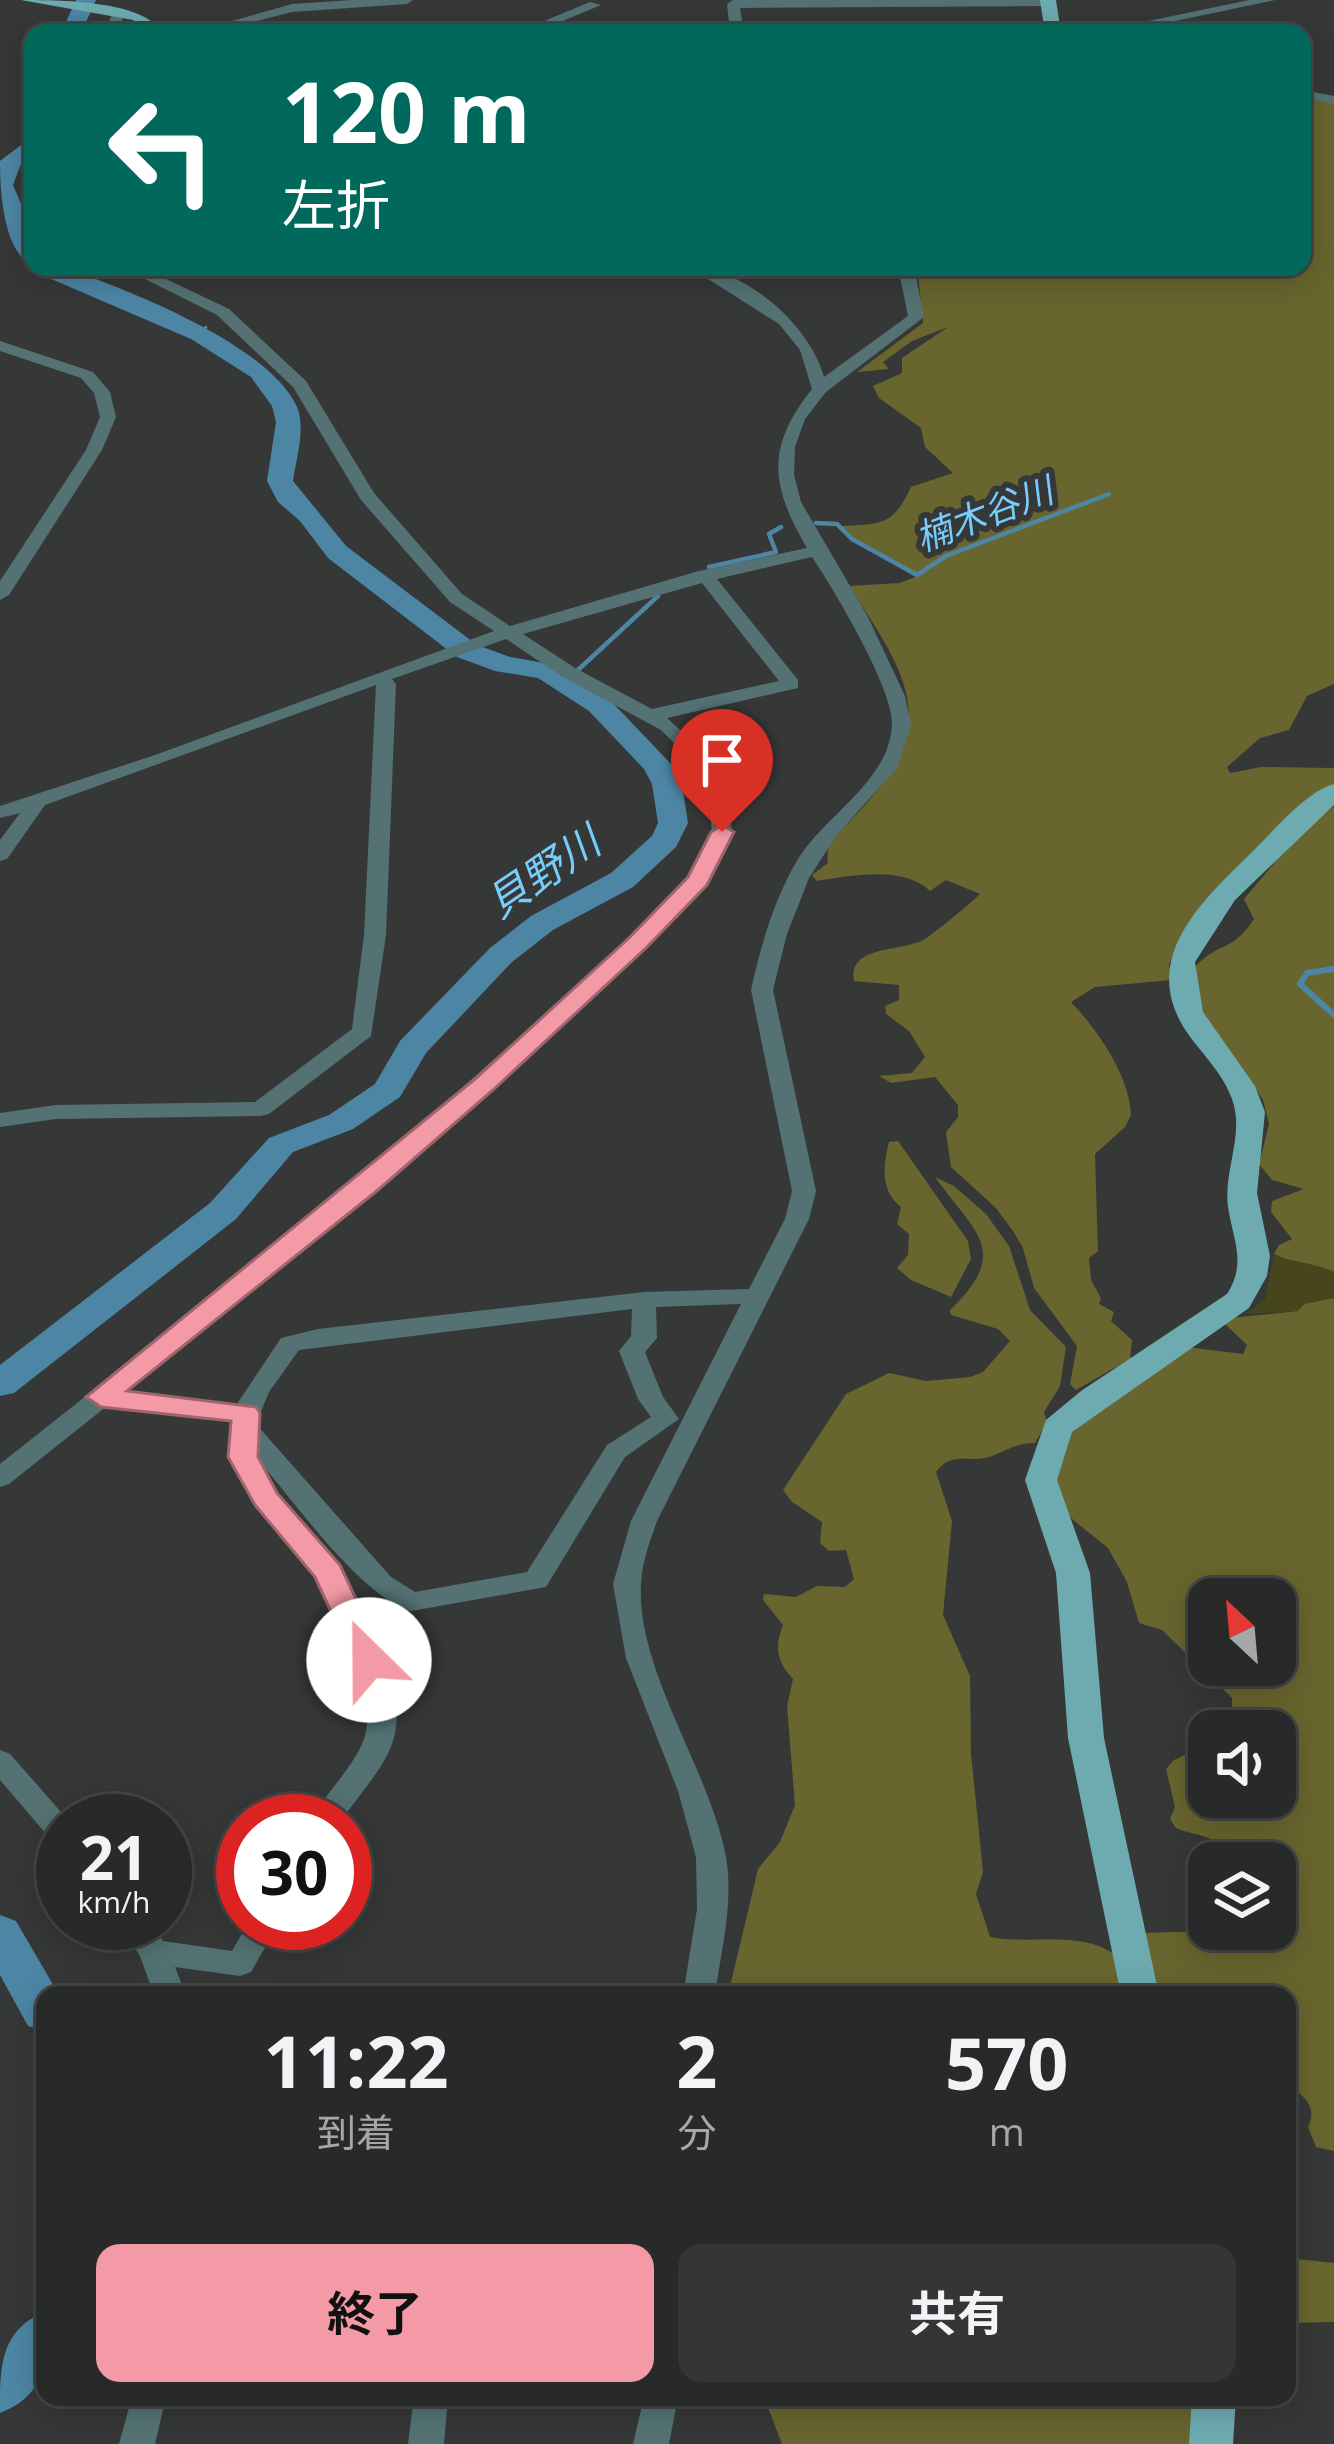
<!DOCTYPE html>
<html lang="ja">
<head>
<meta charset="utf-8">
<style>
	body { margin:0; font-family:"Open Sans","Noto Sans JP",sans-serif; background:#343635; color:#f1f3f6; height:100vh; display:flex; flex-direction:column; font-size:45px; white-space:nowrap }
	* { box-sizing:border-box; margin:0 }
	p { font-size:39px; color:#a5a7a8 }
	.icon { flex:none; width:66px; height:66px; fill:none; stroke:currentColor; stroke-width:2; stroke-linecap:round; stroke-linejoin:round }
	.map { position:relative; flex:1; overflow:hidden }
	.sheet { position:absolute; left:36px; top:1986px; width:1260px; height:420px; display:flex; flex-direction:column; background:#282a29; border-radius:24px; box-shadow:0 6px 30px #0003,0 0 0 3px #444646 }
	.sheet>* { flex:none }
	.hud { position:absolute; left:24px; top:24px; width:1287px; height:252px; border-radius:24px; box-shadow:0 6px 30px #0003,0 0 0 3px #444646; background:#00695c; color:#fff; overflow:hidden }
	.needle { width:78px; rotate:334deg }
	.controls { position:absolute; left:1188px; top:1578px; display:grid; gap:24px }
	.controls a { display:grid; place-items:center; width:108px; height:108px; border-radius:24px; background:#282a29; box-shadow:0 6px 30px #0003,0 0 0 3px #444646; font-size:60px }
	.speed { position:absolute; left:36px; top:1794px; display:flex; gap:24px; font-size:60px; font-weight:700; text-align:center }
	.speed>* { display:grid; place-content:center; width:156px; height:156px; border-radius:50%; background:#282a29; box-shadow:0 6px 30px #0003,0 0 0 3px #444646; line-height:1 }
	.speed small { font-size:30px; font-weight:400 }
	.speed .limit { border:18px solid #d22; background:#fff; color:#111 }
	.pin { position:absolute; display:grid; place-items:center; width:102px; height:102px; color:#fff; margin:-123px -51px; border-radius:50% 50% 50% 0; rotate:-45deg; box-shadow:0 0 12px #0007 }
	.pin .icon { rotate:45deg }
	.me { position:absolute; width:132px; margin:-66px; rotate:337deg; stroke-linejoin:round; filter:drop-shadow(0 0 9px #0008) }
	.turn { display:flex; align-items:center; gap:42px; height:252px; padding:0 60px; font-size:54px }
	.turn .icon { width:156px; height:156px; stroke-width:2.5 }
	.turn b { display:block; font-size:84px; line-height:102px }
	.eta { display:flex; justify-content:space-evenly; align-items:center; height:204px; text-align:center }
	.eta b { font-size:72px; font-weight:700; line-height:84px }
	.cta { display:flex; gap:24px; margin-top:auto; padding:24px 60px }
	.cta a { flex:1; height:138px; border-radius:24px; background:#f49aa6; color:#111; font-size:48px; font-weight:700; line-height:138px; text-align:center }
	.cta a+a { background:#343635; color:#f1f3f6 }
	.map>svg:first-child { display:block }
	.green { fill:#47451c }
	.forest { fill:#68652e; fill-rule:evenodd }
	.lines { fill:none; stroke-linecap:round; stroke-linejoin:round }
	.stream-far2 { stroke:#4d86a5; stroke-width:3 }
	.stream-far1 { stroke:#4d86a5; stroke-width:4.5 }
	.stream { stroke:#4d86a5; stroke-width:6 }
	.river { fill:#4d86a5; fill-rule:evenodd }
	.minor { fill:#547274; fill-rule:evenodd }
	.major { fill:#6dabb0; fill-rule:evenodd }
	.route { fill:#f49aa6; stroke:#9f646c; stroke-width:3 }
	.labels { text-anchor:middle; stroke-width:12; stroke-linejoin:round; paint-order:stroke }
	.far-water-label { font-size:36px; font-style:italic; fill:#76cdfb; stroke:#353837 }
	.water-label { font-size:42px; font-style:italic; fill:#76cdfb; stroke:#353837 }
</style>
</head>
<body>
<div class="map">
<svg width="1334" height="2444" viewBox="0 0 1334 2444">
	<rect width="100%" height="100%" fill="#353837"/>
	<!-- green -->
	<path class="green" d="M 1274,1254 C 1295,1264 1313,1262 1334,1272 L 1334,1298 L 1304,1304 L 1299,1311 L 1246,1314 L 1265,1299 Z"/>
	<!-- forest -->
	<path class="forest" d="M 1302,97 L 1334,103 L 1334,684 L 1307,696 L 1289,730 L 1260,738 L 1227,767 L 1230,773 L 1261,767 L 1334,768 L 1334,784 L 1306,808 L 1177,949 L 1169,964 L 1171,980 L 1095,987 L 1071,1002 C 1096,1028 1130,1076 1131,1115 L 1125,1127 L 1095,1154 L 1098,1251 L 1089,1258 L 1091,1280 L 1101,1298 L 1099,1304 L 1114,1312 L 1111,1321 L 1132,1340 L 1130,1359 L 1076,1390 L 1070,1384 L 1077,1346 L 1034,1288 L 1023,1248 L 1013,1231 L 996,1208 L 951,1167 L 946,1132 L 958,1117 L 958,1105 L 935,1077 L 891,1083 L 879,1076 L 912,1073 L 925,1057 L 909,1031 L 886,1014 L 885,1006 L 899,1000 L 899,985 L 854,981 C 847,943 908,953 928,937 C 945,924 964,909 980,894 L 946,880 L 930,891 C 903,865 850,876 817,881 L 812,875 L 828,863 C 825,843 834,837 847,824 C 941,730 916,687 849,586 L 899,583 L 921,575 L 856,540 L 841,526 C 883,524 893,525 911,487 L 953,473 L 925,447 L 921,428 L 879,398 L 873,386 L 902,373 L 902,358 L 948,327 L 912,341 L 883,362 L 889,369 L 857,372 L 923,323 L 918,274 L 922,267 L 1302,267 Z
		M 1334,806 L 1334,1272 C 1313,1262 1295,1264 1274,1254 L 1279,1245 L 1292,1239 L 1271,1212 L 1272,1201 L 1304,1189 L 1272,1180 L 1259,1164 L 1269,1124 L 1263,1100 L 1201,1010 L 1195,967 C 1217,942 1232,953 1254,919 L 1244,899 L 1298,835 Z
		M 898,1141 L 968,1241 L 971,1259 L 951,1297 L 911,1280 L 897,1268 L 908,1255 L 909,1234 L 897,1224 L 901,1207 C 880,1191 883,1166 889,1142 Z
		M 935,1177 L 954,1186 L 986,1214 L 1009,1246 L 1030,1310 L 1066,1347 L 1060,1386 L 1044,1412 L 1047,1422 L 1035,1443 C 1015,1443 1007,1451 989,1457 C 969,1463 951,1451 936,1472 L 952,1521 L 943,1615 L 970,1676 L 971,1754 L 983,1872 L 976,1894 L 990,1937 C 1031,1945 1080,1930 1114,1954 L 1126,1995 L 728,1995 L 758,1869 L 780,1842 L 795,1805 L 787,1706 L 793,1679 C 777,1662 774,1647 783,1625 L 763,1600 L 764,1594 L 796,1597 L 817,1586 L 845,1587 L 854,1579 L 846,1550 L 829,1551 L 820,1543 L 822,1522 L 792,1502 L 783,1490 L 846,1394 L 889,1373 L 926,1381 L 970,1377 L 983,1372 L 1010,1341 L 998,1329 L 951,1315 L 950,1310 C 1012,1251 975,1233 935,1177 Z
		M 1334,1298 L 1334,2151 L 1316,2147 L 1308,2127 C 1318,2107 1304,2095 1287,2085 L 1287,1995 L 1154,1995 L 1144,1933 L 1275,1929 L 1280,1921 L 1275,1914 L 1275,1863 L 1231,1863 C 1222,1833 1199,1838 1176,1828 L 1170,1819 L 1175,1807 L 1166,1769 L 1174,1760 L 1199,1748 L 1206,1724 L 1232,1712 L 1232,1698 L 1162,1630 L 1139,1623 L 1127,1582 L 1108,1548 L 1066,1514 L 1054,1480 L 1064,1435 L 1186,1347 L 1243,1354 L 1247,1345 L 1224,1323 L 1230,1318 L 1298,1311 L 1304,1304 ZM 1209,1599 L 1275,1599 L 1275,1665 L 1209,1665 ZM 1209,1731 L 1275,1731 L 1275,1797 L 1209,1797 Z
		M 1287,2258 L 1334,2263 L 1334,2322 L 1287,2323 Z
		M 764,2397 L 1200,2397 L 1196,2444 L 782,2444 Z"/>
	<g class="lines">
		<!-- stream-far2 -->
		<path class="stream-far2" d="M 199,334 L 206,327"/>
		<!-- stream-far1 -->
		<path class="stream-far1" d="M 816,523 L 837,524 L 852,539 L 917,575 L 946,556 L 1109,494
			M 709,567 L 776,552 L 769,534 L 781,527
			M 565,682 L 658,596"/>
		<!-- stream -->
		<path class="stream" d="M 1334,969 L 1307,973 L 1300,984 L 1334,1015"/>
		<!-- river -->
		<path class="river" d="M 76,0 L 96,0 L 81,33 L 61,33 Z
			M 33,136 L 33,153 L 21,164 L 13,185 L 33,232 L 33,265 C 3,253 0,190 0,161 Z
			M 33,265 C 42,267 57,266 68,269 C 131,291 269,345 297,407 C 306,428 296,459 293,481 L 346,546 L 477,645 L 510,657 L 556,665 L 609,699 L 672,765 L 682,784 L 688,823 L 676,847 L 633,887 L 553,930 L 512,962 L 426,1053 L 400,1097 L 353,1129 L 293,1152 L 236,1219 L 14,1393 L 0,1396 L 0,1365 L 210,1203 L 269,1138 L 329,1115 L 375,1084 L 400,1041 L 490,948 L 531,916 L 611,873 L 652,836 L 658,823 L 652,784 L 644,769 L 589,711 L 538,678 L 495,671 L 457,657 L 328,558 L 300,521 L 278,502 L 267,481 L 276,422 L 272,406 L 251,377 L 191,339 L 35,272 Z
			M 0,1915 L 16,1921 L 59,1995 L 45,1995 L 45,2031 L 28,2026 L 0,1975 Z
			M 45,2312 C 45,2357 50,2394 0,2413 C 0,2367 0,2330 45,2312 Z"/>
		<!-- minor -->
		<path class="minor" d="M 352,0 L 413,0 L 407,4 L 292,12 L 211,33 L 189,33 L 292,4 Z
			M 733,0 L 1053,0 L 1054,2 L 1048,6 L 740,8 L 744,33 L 730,33 L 727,4 Z
			M 1249,0 L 1275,0 L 1118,33 L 1091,33 Z
			M 590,2 L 601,5 L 534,33 L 515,33 Z
			M 119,9 L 125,13 L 117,33 L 103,33 L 113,13 Z
			M 1302,90 L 1334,96 L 1334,104 L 1302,98 Z
			M 121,267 L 141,267 L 229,309 L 306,381 L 374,493 L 462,594 L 510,626 L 699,571 L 807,548 C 770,485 766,447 812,389 L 800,350 L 779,324 L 689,267 C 744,267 810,325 824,377 L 908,316 L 898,267 L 914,267 L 924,317 L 826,392 L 805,419 L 795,447 L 794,475 L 801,502 L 867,615 L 905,696 L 911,725 L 897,768 L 836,836 L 809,878 L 787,934 L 773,990 L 816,1191 L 809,1219 L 657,1521 C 650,1541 642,1562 641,1584 C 636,1670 710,1770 726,1857 C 734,1903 721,1950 715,1995 L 683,1995 L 697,1909 L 696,1857 L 678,1791 L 626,1658 L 613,1584 L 631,1521 L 741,1304 L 656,1307 L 657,1338 L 645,1352 L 663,1397 L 679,1419 L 625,1457 L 546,1587 L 411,1611 C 361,1597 295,1502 259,1461 C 273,1497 301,1521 325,1550 C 360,1592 413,1688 392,1744 C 382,1771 357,1797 341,1821 L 310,1821 C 325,1794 350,1771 362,1744 C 370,1728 367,1705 364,1688 C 357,1649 340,1610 317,1577 C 281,1528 222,1486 231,1420 L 107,1406 L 9,1484 L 0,1487 L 0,1464 L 360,1179 L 630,938 L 690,877 L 712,832 L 707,784 L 697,766 L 661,730 L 561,676 L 506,639 L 392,679 L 396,684 L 386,935 L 371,1036 L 269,1114 L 261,1116 L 56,1119 L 0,1127 L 0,1113 L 56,1105 L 255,1102 L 352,1029 L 364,935 L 376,685 L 45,805 L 7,859 L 0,861 L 0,840 L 20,813 L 0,818 L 0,806 L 155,755 L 494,631 L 450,602 L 361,500 L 293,387 L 217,315 ZM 812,557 C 834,590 893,688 892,724 C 890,781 826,814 798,859 C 774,899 761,945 751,990 L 792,1191 L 785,1219 L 749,1289 L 644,1292 L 318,1329 L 281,1338 L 237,1404 L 125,1391 L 376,1189 L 492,1089 L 646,948 L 706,884 L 732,832 L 727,784 L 712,759 L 667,718 L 798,688 L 798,680 L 717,579 ZM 702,583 L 779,681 L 652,709 L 575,668 L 523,634 ZM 632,1309 L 631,1336 L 619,1351 L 638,1399 L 651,1417 L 607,1445 L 527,1572 L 415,1592 L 391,1577 L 256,1424 L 269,1392 L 299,1350 Z
			M 0,341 L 93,372 L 110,392 L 116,417 L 102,450 L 9,595 L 0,600 L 0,581 L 86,450 L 100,417 L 94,393 L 81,378 L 0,351 Z
			M 0,1750 L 10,1754 L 69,1821 L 63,1821 L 63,1845 L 53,1842 L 0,1780 Z
			M 119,1923 L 150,1923 L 163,1941 L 232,1951 L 248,1923 L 279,1923 L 251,1972 L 240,1976 L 175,1967 L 186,1995 L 154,1995 L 140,1956 Z
			M 132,2397 L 166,2397 L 155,2444 L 119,2444 Z
			M 414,2397 L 448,2397 L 444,2444 L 408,2444 Z
			M 644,2397 L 678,2397 L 669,2444 L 633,2444 Z"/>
		<!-- major -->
		<path class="major" d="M 21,0 C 55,0 147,0 161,33 L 145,33 L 133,20 Z
			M 1040,0 L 1056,0 L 1061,33 L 1045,33 Z
			M 1334,784 L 1334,805 L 1235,900 L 1195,962 L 1203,1012 L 1255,1086 L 1265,1112 L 1257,1193 L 1270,1256 L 1267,1276 L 1249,1308 L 1072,1432 L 1057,1480 L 1090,1573 L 1104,1738 L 1159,1995 L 1121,1995 L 1068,1738 L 1056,1573 L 1025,1480 L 1046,1420 L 1081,1391 L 1227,1294 C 1247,1263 1233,1240 1228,1207 C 1223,1171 1245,1134 1232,1099 C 1223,1073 1201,1053 1186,1031 C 1139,959 1200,903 1250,854 C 1272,833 1305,792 1334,784 Z
			M 1192,2397 L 1236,2397 L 1233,2444 L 1189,2444 Z"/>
	</g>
	<!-- route -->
	<path class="route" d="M 722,825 L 734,832 L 707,885 L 646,948 L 493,1090 L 378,1190 L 127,1391 L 256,1407 L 260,1413 L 258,1457 L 277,1493 L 340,1565 L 385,1660 L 380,1668 L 357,1668 L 315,1577 L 255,1505 L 228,1457 L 231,1421 L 101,1407 L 86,1397 L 475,1079 L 629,938 L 688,877 L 711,832 Z"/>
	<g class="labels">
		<!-- far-water labels -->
		<g class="far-water-label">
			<text transform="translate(984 514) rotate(-21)" y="13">楠木谷川</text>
		</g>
		<!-- water labels -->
		<g class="water-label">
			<text transform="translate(543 872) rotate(-34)" y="15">貝野川</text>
		</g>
	</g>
</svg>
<div class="controls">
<a><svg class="needle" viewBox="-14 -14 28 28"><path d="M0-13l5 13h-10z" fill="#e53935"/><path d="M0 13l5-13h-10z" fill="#a5a7a8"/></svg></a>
<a><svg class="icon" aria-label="sound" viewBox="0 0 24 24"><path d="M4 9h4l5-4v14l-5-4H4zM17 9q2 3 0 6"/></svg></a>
<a><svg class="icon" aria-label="layers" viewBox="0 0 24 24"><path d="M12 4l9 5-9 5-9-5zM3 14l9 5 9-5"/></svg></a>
</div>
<div class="speed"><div>21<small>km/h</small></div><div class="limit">30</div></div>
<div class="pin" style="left:722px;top:832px;background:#d93025"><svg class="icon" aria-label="arrive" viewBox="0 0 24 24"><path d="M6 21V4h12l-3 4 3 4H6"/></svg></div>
<svg class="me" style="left:369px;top:1660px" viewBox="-20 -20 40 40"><circle r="19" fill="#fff"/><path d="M0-13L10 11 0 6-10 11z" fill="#f49aa6"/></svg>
<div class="hud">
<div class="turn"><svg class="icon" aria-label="left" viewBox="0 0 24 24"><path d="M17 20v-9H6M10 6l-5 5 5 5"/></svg><div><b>120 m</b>左折</div></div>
</div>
<section class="sheet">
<div class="eta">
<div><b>11:22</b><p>到着</p></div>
<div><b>2</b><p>分</p></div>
<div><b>570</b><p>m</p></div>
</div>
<div class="cta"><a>終了</a><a>共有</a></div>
</section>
</div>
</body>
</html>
